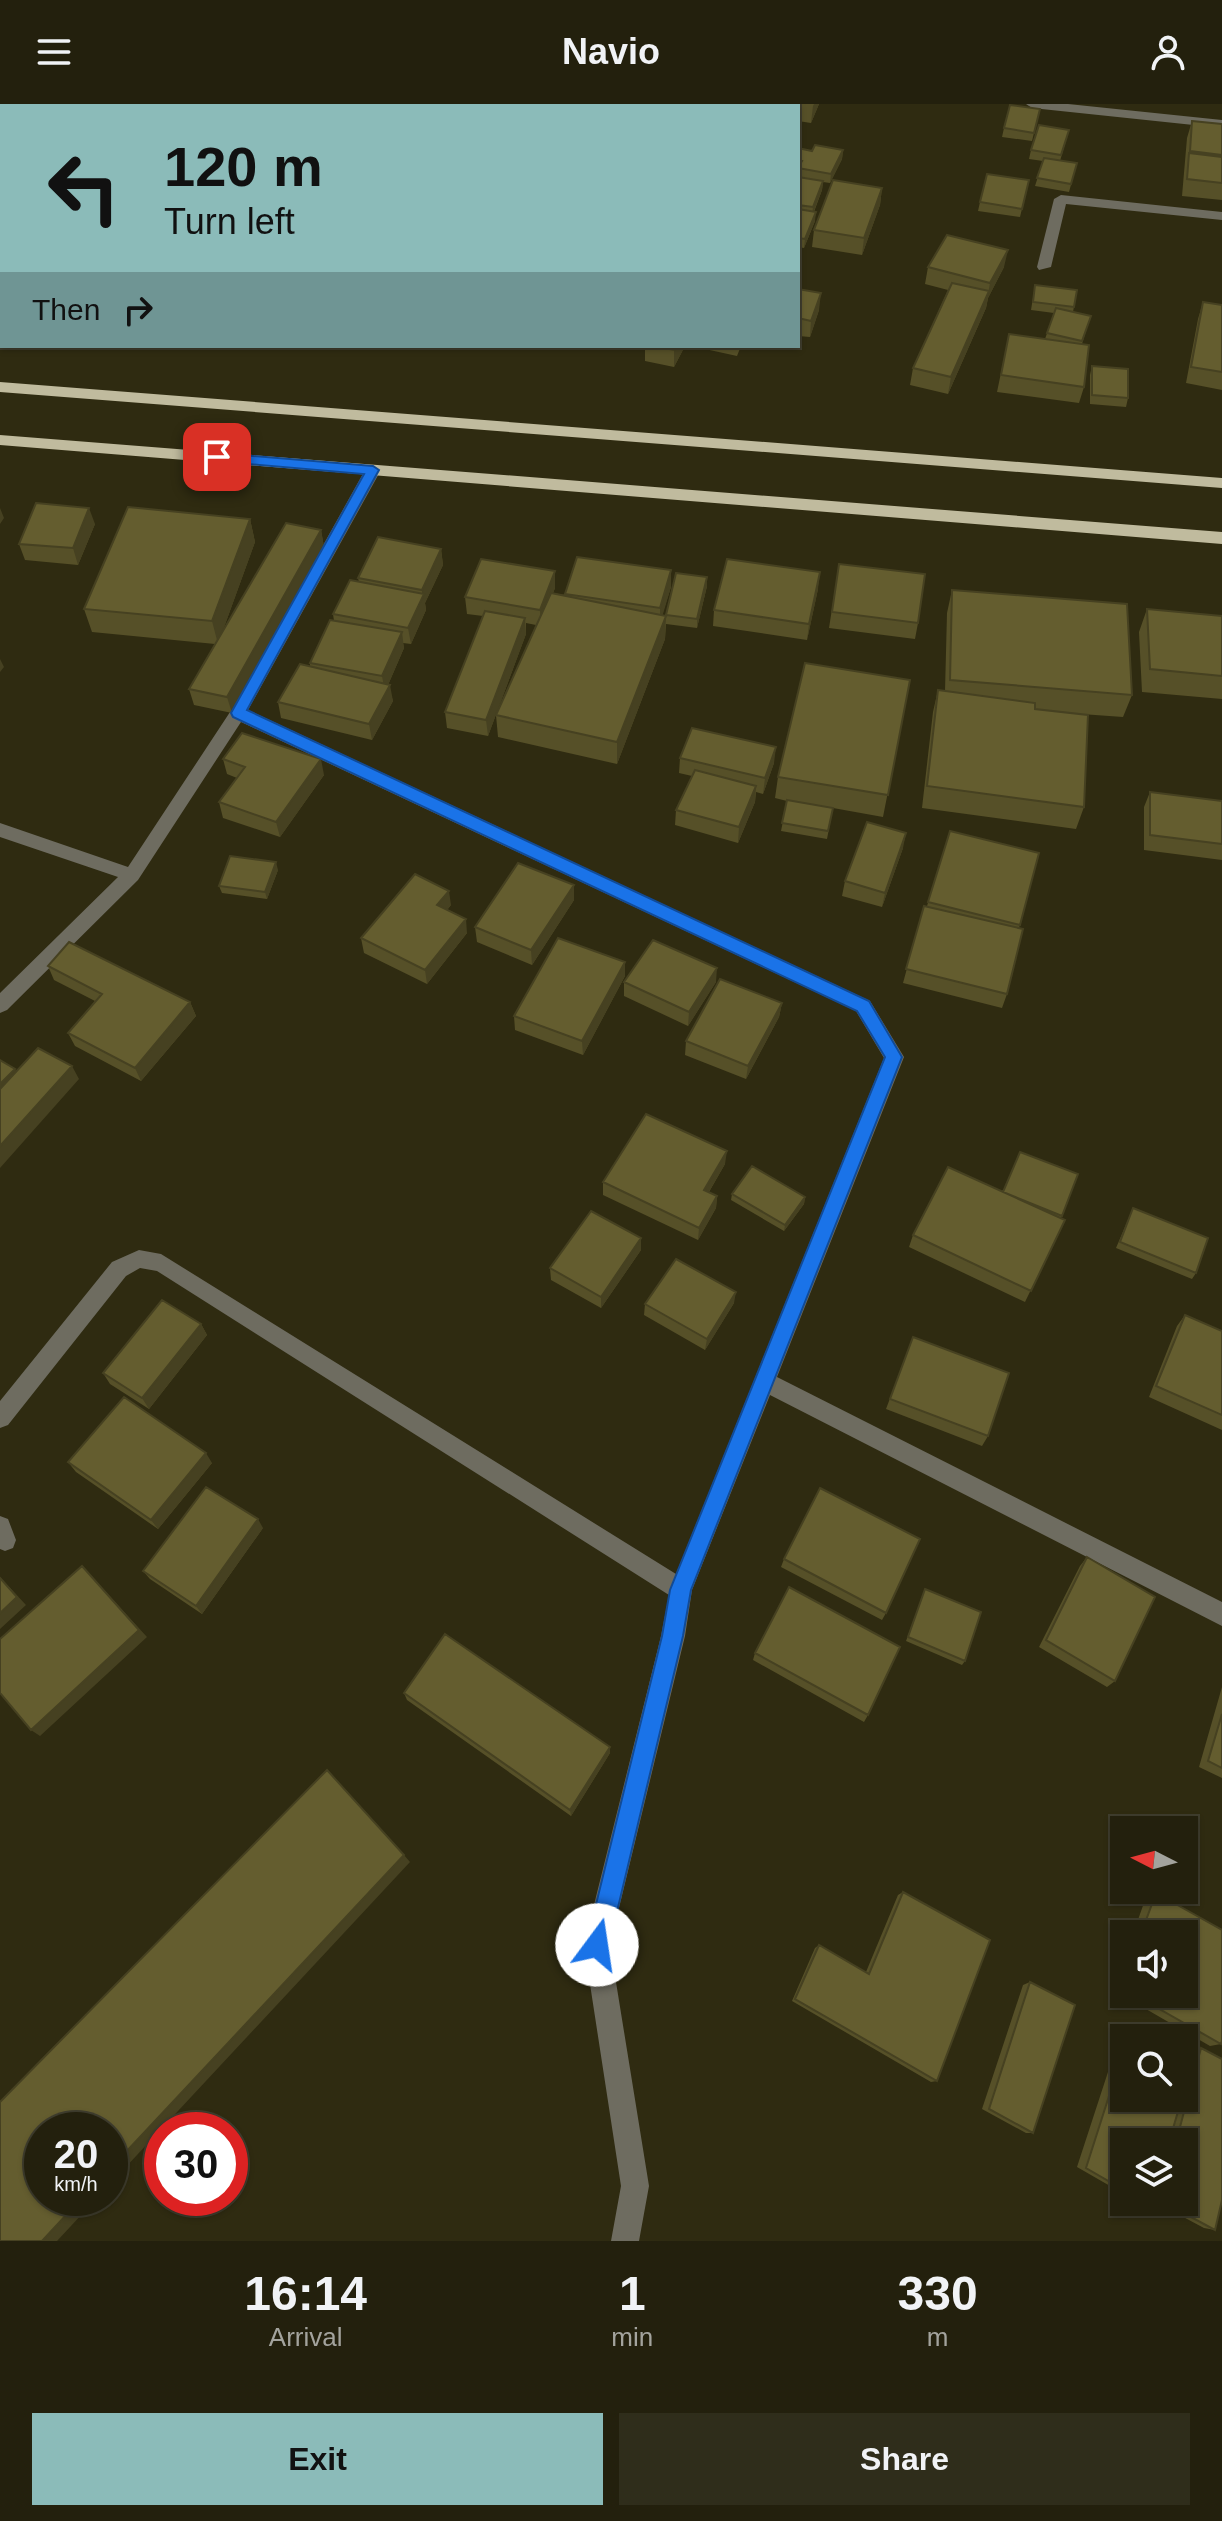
<!DOCTYPE html>
<html lang="en">
<head>
<meta charset="utf-8">
<style>
	body { margin:0; font-family:Arial,sans-serif; background:#2f2d1b; color:#f1f3f6; height:100vh; display:flex; flex-direction:column; font-size:30px; white-space:nowrap }
	* { box-sizing:border-box; margin:0 }
	p { font-size:26px; color:#a3a39d }
	.icon { flex:none; width:44px; height:44px; fill:none; stroke:currentColor; stroke-width:2; stroke-linecap:round; stroke-linejoin:round }
	.map { position:relative; height:2137px; overflow:hidden }
	.side { display:flex; flex-direction:column; background:#23200d; flex:1 }
	.side>* { flex:none }
	.guide { position:absolute; left:0px; top:0px; width:800px; height:244px; box-shadow:0 2px 6px #0004,0 0 0 2px #403e2e; background:#8bbbb9; color:#111; overflow:hidden }
	.needle { width:52px; rotate:276deg }
	.buttons { position:absolute; left:1110px; top:1712px; display:grid; gap:16px }
	.buttons a { display:grid; place-items:center; width:88px; height:88px; border-radius:0px; background:#23200d; box-shadow:0 2px 6px #0004,0 0 0 2px #403e2e; font-size:40px }
	.speed { position:absolute; left:24px; top:2008px; display:flex; gap:16px; font-size:40px; font-weight:700; text-align:center }
	.speed>* { display:grid; place-content:center; width:104px; height:104px; border-radius:50%; background:#23200d; box-shadow:0 2px 6px #0004,0 0 0 2px #403e2e; line-height:1 }
	.speed small { font-size:20px; font-weight:400 }
	.speed .limit { border:12px solid #d22; background:#fff; color:#111 }
	.pin { position:absolute; display:grid; place-items:center; width:68px; height:68px; color:#fff; margin:-34px; border-radius:16px; box-shadow:0 4px 12px #0006 }
	.me { position:absolute; width:88px; margin:-44px; rotate:14deg; stroke-linejoin:round; filter:drop-shadow(0 0 6px #0008) }
	.turn { display:flex; align-items:center; gap:28px; height:168px; padding:0 32px; font-size:36px }
	.turn .icon { width:104px; height:104px; stroke-width:2.5 }
	.turn b { display:block; font-size:56px; line-height:68px }
	.then { display:flex; align-items:center; height:76px; padding:0 32px; background:#0003; gap:16px; font-size:30px }
	.eta { display:flex; justify-content:space-evenly; align-items:center; height:136px; text-align:center }
	.eta b { font-size:48px; font-weight:700; line-height:56px }
	.button { display:flex; gap:16px; margin-top:auto; padding:16px 32px }
	.button a { flex:1; height:92px; border-radius:0px; background:#8bbbb9; color:#111; font-size:32px; font-weight:700; line-height:92px; text-align:center }
	.button a+a { background:#2f2d1b; color:#f1f3f6 }
	header { display:flex; justify-content:space-between; align-items:center; height:104px; padding:0 32px; background:#23200d; font-size:36px; font-weight:700 }
	.map>svg:first-child { display:block }
	.lines { fill:none; stroke-linecap:round; stroke-linejoin:round }
	.minor { fill:#6e6c60; fill-rule:evenodd }
	.trunk { fill:#c0bb9e; fill-rule:evenodd }
	.wall { fill:#565028 }
	.shaded-wall { fill:#464121 }
	.building { fill:#645d2f; stroke:#464121; stroke-width:2 }
	.route { fill:#1a73e8; stroke:#114b97; stroke-width:2 }
</style>
</head>
<body>
<header><svg class="icon" aria-label="menu" viewBox="0 0 24 24"><path d="M4 6h16M4 12h16M4 18h16"/></svg>Navio<svg class="icon" aria-label="person" viewBox="0 0 24 24"><circle cx="12" cy="8" r="4"/><path d="M4 21q1-7 8-7t8 7"/></svg></header>
<div class="map">
<svg width="1222" height="2137" viewBox="0 0 1222 2137">
	<rect width="100%" height="100%" fill="#2f2b11"/>
	<g class="lines">
		<!-- minor -->
		<path class="minor" d="M 1026,0 L 1068,0 L 1222,16 L 1222,24 L 1032,4 Z
			M 1061,91 L 1222,108 L 1222,116 L 1066,100 L 1051,163 L 1039,166 L 1037,163 L 1054,95 Z
			M 373,361 L 381,366 L 248,606 L 870,897 L 904,953 L 777,1273 L 1222,1498 L 1222,1522 L 770,1291 L 692,1486 L 685,1532 L 610,1841 L 649,2082 L 639,2137 L 611,2137 L 621,2082 L 584,1841 L 661,1532 L 669,1491 L 157,1167 L 140,1164 L 126,1172 L 8,1321 L 0,1324 L 0,1297 L 112,1158 L 139,1146 L 161,1150 L 676,1470 L 884,954 L 856,907 L 241,618 L 138,776 L 7,906 L 0,909 L 0,889 L 118,773 L 0,733 L 0,719 L 128,763 L 232,605 L 365,366 Z
			M 0,1412 L 8,1415 L 16,1436 L 13,1444 L 5,1447 L 0,1445 Z"/>
		<!-- trunk -->
		<path class="trunk" d="M 0,278 L 1222,374 L 1222,384 L 0,288 Z
			M 0,331 L 1222,428 L 1222,440 L 0,341 Z"/>
	</g>
	<!-- wall -->
	<path class="wall" d="M 268,0 L 343,0 L 340,2 L 267,2 Z
		M 698,0 L 722,0 L 721,2 Z
		M 766,0 L 819,0 L 811,19 L 798,17 L 798,2 L 766,2 Z
		M 1040,5 L 1032,37 L 1002,33 L 1004,24 Z
		M 1192,17 L 1222,20 L 1222,96 L 1182,92 L 1187,34 Z
		M 1069,26 L 1060,57 L 1077,59 L 1069,88 L 1035,82 L 1043,57 L 1029,55 L 1031,46 Z
		M 798,44 L 812,47 L 843,46 L 842,55 L 830,79 L 823,78 L 822,86 L 814,108 L 815,117 L 804,144 L 798,143 Z
		M 2,61 L 2,97 L 0,91 L 2,86 L 0,81 L 0,65 Z
		M 1029,76 L 1020,113 L 978,107 L 980,98 Z
		M 882,84 L 880,101 L 862,151 L 812,143 L 814,126 Z
		M 2,118 L 2,152 L 0,152 L 0,121 Z
		M 928,163 L 1004,163 L 988,194 L 986,204 L 948,290 L 910,281 L 913,264 L 948,186 L 925,180 Z
		M 2,169 L 2,212 L 0,212 L 0,172 Z
		M 1035,181 L 1077,186 L 1073,208 L 1088,220 L 1082,240 L 1084,283 L 1079,299 L 997,288 L 1009,230 L 1045,235 L 1054,209 L 1031,206 Z
		M 798,185 L 819,206 L 810,233 L 798,232 Z
		M 1203,198 L 1222,201 L 1222,286 L 1186,279 L 1198,215 Z
		M 645,242 L 685,242 L 674,263 L 645,257 Z
		M 705,242 L 741,242 L 737,252 L 705,245 Z
		M 753,242 L 778,242 L 777,246 Z
		M 1092,262 L 1128,294 L 1126,303 L 1090,300 L 1090,271 Z
		M 250,415 L 255,438 L 223,526 L 321,426 L 324,443 L 232,609 L 194,601 L 189,585 L 215,540 L 92,528 L 84,505 Z
		M 95,420 L 78,461 L 25,456 L 19,440 Z
		M 441,445 L 443,461 L 425,499 L 426,506 L 411,540 L 403,539 L 404,544 L 388,581 L 393,597 L 372,636 L 281,614 L 278,598 L 310,562 L 310,559 L 334,517 L 333,510 L 359,478 L 358,474 Z
		M 839,460 L 918,519 L 915,535 L 829,524 Z
		M 671,466 L 671,483 L 662,511 L 666,512 L 707,482 L 697,524 L 666,520 L 665,535 L 617,660 L 498,633 L 496,611 L 536,521 L 526,519 L 526,530 L 488,632 L 447,624 L 445,608 L 483,512 L 467,510 L 465,493 L 555,467 L 555,484 L 553,489 L 565,491 L 565,490 Z
		M 818,485 L 807,536 L 713,522 L 714,506 Z
		M 952,486 L 1132,591 L 1123,613 L 1067,609 L 1084,703 L 1076,725 L 922,704 L 933,608 L 938,586 L 945,587 L 947,509 Z
		M 1147,505 L 1222,512 L 1222,595 L 1142,588 L 1139,528 Z
		M 910,576 L 883,713 L 833,704 L 827,735 L 781,727 L 787,697 L 775,694 L 778,673 Z
		M 680,654 L 774,659 L 763,690 L 756,688 L 755,698 L 738,739 L 675,721 L 676,706 L 692,672 L 679,669 Z
		M 223,655 L 324,671 L 280,733 L 223,714 L 219,698 L 237,674 L 227,670 Z
		M 1150,688 L 1222,697 L 1222,756 L 1144,746 L 1144,703 Z
		M 950,727 L 1039,749 L 1019,824 L 1007,890 L 1002,904 L 903,879 L 924,802 L 927,802 Z
		M 903,744 L 882,803 L 842,792 L 845,777 Z
		M 278,766 L 267,795 L 222,789 L 219,782 Z
		M 574,781 L 574,796 L 532,861 L 477,838 L 475,823 Z
		M 451,801 L 447,806 L 467,829 L 427,880 L 364,849 L 361,834 Z
		M 625,858 L 625,872 L 583,951 L 515,926 L 514,912 Z
		M 48,862 L 190,898 L 196,912 L 141,977 L 75,942 L 68,929 L 95,897 L 54,876 Z
		M 624,878 L 716,878 L 688,922 L 624,892 Z
		M 782,899 L 779,913 L 746,975 L 685,951 L 686,937 Z
		M 725,1060 L 709,1088 L 717,1092 L 716,1104 L 698,1136 L 603,1091 L 603,1078 Z
		M 1078,1070 L 1061,1114 L 1065,1116 L 1025,1198 L 909,1143 L 913,1131 L 1003,1088 Z
		M 732,1090 L 805,1093 L 804,1100 L 784,1127 L 731,1096 Z
		M 1133,1104 L 1196,1169 L 1192,1175 L 1116,1144 Z
		M 641,1134 L 641,1146 L 601,1204 L 551,1176 L 550,1164 Z
		M 734,1199 L 705,1246 L 644,1211 L 645,1200 Z
		M 1185,1211 L 1222,1227 L 1222,1326 L 1149,1293 L 1177,1222 Z
		M 201,1220 L 207,1231 L 149,1305 L 110,1280 L 103,1269 Z
		M 913,1233 L 988,1332 L 982,1342 L 886,1305 Z
		M 68,1358 L 212,1359 L 158,1425 L 76,1368 Z
		M 263,1424 L 202,1510 L 150,1475 L 143,1467 Z
		M 1087,1453 L 1115,1577 L 1107,1583 L 1039,1543 L 1080,1462 Z
		M 784,1455 L 886,1509 L 882,1516 L 781,1463 Z
		M 925,1485 L 965,1557 L 962,1561 L 906,1537 Z
		M 755,1549 L 868,1611 L 864,1618 L 753,1556 Z
		M 1222,1583 L 1222,1674 L 1199,1663 Z
		M 404,1589 L 610,1649 L 571,1712 L 407,1596 Z
		M 903,1788 L 937,1977 L 931,1978 L 792,1897 L 815,1844 L 819,1841 L 866,1868 L 898,1791 Z
		M 1156,1789 L 1222,1826 L 1222,1937 L 1221,1940 L 1210,1942 L 1113,1886 L 1124,1855 L 1124,1890 L 1184,1890 L 1184,1830 L 1133,1830 L 1146,1793 Z
		M 1030,1878 L 1033,2029 L 1026,2029 L 982,2005 L 1023,1881 Z
		M 1132,1920 L 1158,1934 L 1124,1934 L 1124,1994 L 1184,1994 L 1184,1948 L 1189,1951 L 1190,1946 L 1201,1944 L 1215,2126 L 1204,2124 L 1155,2098 L 1184,2098 L 1184,2038 L 1124,2038 L 1124,2090 L 1077,2063 L 1123,1922 Z"/>
	<!-- shaded-wall -->
	<path class="shaded-wall" d="M 318,0 L 343,0 L 340,2 L 319,2 Z
		M 488,0 L 502,0 L 501,2 L 487,2 Z
		M 814,0 L 819,0 L 811,19 L 813,2 Z
		M 843,46 L 842,55 L 830,79 L 831,70 Z
		M 823,77 L 822,86 L 812,112 L 813,103 Z
		M 882,84 L 880,101 L 862,151 L 864,134 Z
		M 816,108 L 815,117 L 804,144 L 805,135 Z
		M 1008,146 L 1004,163 L 988,194 L 986,204 L 948,290 L 951,273 L 988,190 L 990,179 Z
		M 821,189 L 819,206 L 810,233 L 811,217 Z
		M 677,242 L 685,242 L 674,263 L 674,246 Z
		M 0,404 L 4,414 L 0,420 Z
		M 89,404 L 95,420 L 78,461 L 73,444 Z
		M 250,415 L 255,438 L 218,540 L 212,517 Z
		M 321,426 L 324,443 L 232,609 L 227,593 Z
		M 441,445 L 443,461 L 425,499 L 426,506 L 411,540 L 408,524 L 422,493 L 422,486 Z
		M 671,466 L 671,483 L 660,520 L 660,504 Z
		M 555,467 L 555,484 L 541,522 L 540,506 Z
		M 820,468 L 818,485 L 807,536 L 809,520 Z
		M 707,473 L 707,482 L 697,524 L 697,515 Z
		M 666,512 L 665,535 L 617,660 L 617,638 Z
		M 525,514 L 526,530 L 488,632 L 486,616 Z
		M 402,528 L 404,544 L 385,588 L 382,572 Z
		M 0,555 L 4,563 L 0,568 Z
		M 390,581 L 393,597 L 372,636 L 369,620 Z
		M 776,643 L 774,659 L 763,690 L 765,674 Z
		M 321,655 L 324,671 L 280,733 L 276,718 Z
		M 756,682 L 755,698 L 738,739 L 739,723 Z
		M 906,729 L 903,744 L 882,803 L 885,789 Z
		M 276,758 L 278,766 L 267,795 L 265,788 Z
		M 574,781 L 574,796 L 532,861 L 531,846 Z
		M 449,787 L 451,801 L 439,816 L 437,801 Z
		M 466,815 L 467,829 L 427,880 L 425,866 Z
		M 625,858 L 625,872 L 583,951 L 582,937 Z
		M 717,864 L 716,878 L 688,922 L 689,908 Z
		M 190,898 L 196,912 L 141,977 L 135,964 Z
		M 782,899 L 779,913 L 746,975 L 748,962 Z
		M 72,962 L 79,975 L 0,1064 L 0,1042 Z
		M 15,965 L 19,972 L 0,991 L 0,980 Z
		M 727,1047 L 725,1060 L 703,1098 L 704,1086 Z
		M 717,1092 L 716,1104 L 698,1136 L 699,1124 Z
		M 805,1093 L 804,1100 L 784,1127 L 785,1121 Z
		M 641,1134 L 641,1146 L 601,1204 L 601,1193 Z
		M 736,1188 L 734,1199 L 705,1246 L 707,1235 Z
		M 201,1220 L 207,1231 L 149,1305 L 142,1294 Z
		M 206,1349 L 212,1359 L 158,1425 L 151,1416 Z
		M 258,1415 L 263,1424 L 202,1510 L 196,1502 Z
		M 82,1462 L 147,1533 L 40,1632 L 31,1626 Z
		M 0,1473 L 26,1501 L 0,1525 Z
		M 610,1643 L 610,1649 L 571,1712 L 570,1706 Z
		M 404,1751 L 410,1758 L 110,2080 L 110,2065 Z
		M 82,2094 L 97,2094 L 57,2137 L 42,2137 Z"/>
	<!-- building -->
	<path class="building" d="M 268,0 L 292,0 L 310,2 L 267,2 Z
		M 426,0 L 488,0 L 487,2 L 425,2 Z
		M 505,0 L 552,0 L 551,2 L 504,2 Z
		M 1010,1 L 1040,5 L 1034,29 L 1004,24 Z
		M 1192,17 L 1222,20 L 1222,51 L 1190,47 Z
		M 1039,21 L 1069,26 L 1061,51 L 1031,46 Z
		M 815,41 L 843,46 L 831,70 L 798,64 L 802,57 L 798,56 L 798,44 L 812,47 Z
		M 1189,49 L 1222,53 L 1222,79 L 1187,75 Z
		M 1044,54 L 1077,59 L 1071,80 L 1037,74 Z
		M 987,70 L 1029,76 L 1022,105 L 980,98 Z
		M 798,73 L 823,77 L 813,103 L 798,101 Z
		M 833,76 L 882,84 L 864,134 L 814,126 Z
		M 798,105 L 816,108 L 805,135 L 798,134 Z
		M 2,118 L 2,135 L 0,135 L 0,121 Z
		M 947,131 L 1008,146 L 990,179 L 928,163 Z
		M 2,169 L 2,189 L 0,189 L 0,172 Z
		M 952,179 L 989,187 L 951,273 L 913,264 Z
		M 1035,181 L 1077,186 L 1074,203 L 1033,198 Z
		M 798,185 L 821,189 L 811,217 L 798,214 Z
		M 1203,198 L 1222,201 L 1222,268 L 1191,263 Z
		M 1056,204 L 1091,212 L 1082,237 L 1047,229 Z
		M 1009,230 L 1089,241 L 1084,283 L 1001,271 Z
		M 655,242 L 677,242 L 674,246 Z
		M 1092,262 L 1128,265 L 1128,294 L 1092,291 Z
		M 36,399 L 89,404 L 73,444 L 19,440 Z
		M 128,403 L 250,415 L 212,517 L 84,505 Z
		M 286,419 L 321,426 L 227,593 L 189,585 Z
		M 378,433 L 441,445 L 422,486 L 358,474 Z
		M 577,453 L 671,466 L 660,504 L 565,490 Z
		M 481,455 L 555,467 L 540,506 L 465,493 Z
		M 727,455 L 820,468 L 809,520 L 714,506 Z
		M 839,460 L 925,470 L 918,519 L 832,508 Z
		M 676,469 L 707,473 L 697,515 L 666,511 Z
		M 350,476 L 424,490 L 408,524 L 333,510 Z
		M 952,486 L 1127,500 L 1132,591 L 950,576 Z
		M 551,489 L 666,512 L 617,638 L 496,611 Z
		M 1147,505 L 1222,512 L 1222,572 L 1150,565 Z
		M 485,507 L 525,514 L 486,616 L 445,608 Z
		M 330,516 L 402,528 L 382,572 L 310,559 Z
		M 805,559 L 910,576 L 888,691 L 778,673 Z
		M 300,560 L 390,581 L 369,620 L 278,598 Z
		M 938,586 L 1035,599 L 1035,605 L 1088,611 L 1084,703 L 927,682 Z
		M 692,624 L 776,643 L 765,674 L 680,654 Z
		M 242,629 L 321,655 L 276,718 L 219,698 L 245,663 L 223,655 Z
		M 695,666 L 756,682 L 739,723 L 676,706 Z
		M 1150,688 L 1222,697 L 1222,740 L 1150,731 Z
		M 787,696 L 833,704 L 828,727 L 782,719 Z
		M 867,718 L 906,729 L 885,789 L 845,777 Z
		M 950,727 L 1039,749 L 1020,821 L 928,798 Z
		M 230,752 L 276,758 L 265,788 L 219,782 Z
		M 518,759 L 574,781 L 531,846 L 475,823 Z
		M 415,770 L 449,787 L 437,801 L 466,815 L 425,866 L 361,834 Z
		M 924,802 L 1023,825 L 1007,890 L 906,865 Z
		M 558,834 L 625,858 L 582,937 L 514,912 Z
		M 653,836 L 717,864 L 689,908 L 624,878 Z
		M 69,838 L 190,898 L 135,964 L 68,929 L 102,890 L 48,862 Z
		M 720,875 L 782,899 L 748,962 L 686,937 Z
		M 38,944 L 72,962 L 0,1042 L 0,985 Z
		M 0,956 L 15,965 L 0,980 Z
		M 646,1010 L 727,1047 L 704,1086 L 717,1092 L 699,1124 L 603,1078 Z
		M 1020,1048 L 1078,1070 L 1062,1112 L 1003,1088 Z
		M 752,1062 L 805,1093 L 785,1121 L 732,1090 Z
		M 948,1063 L 1065,1116 L 1031,1187 L 913,1131 Z
		M 1133,1104 L 1208,1134 L 1196,1169 L 1120,1138 Z
		M 591,1107 L 641,1134 L 601,1193 L 550,1164 Z
		M 676,1155 L 736,1188 L 707,1235 L 645,1200 Z
		M 162,1196 L 201,1220 L 142,1294 L 103,1269 Z
		M 1185,1211 L 1222,1227 L 1222,1311 L 1156,1282 Z
		M 913,1233 L 1009,1269 L 988,1332 L 890,1295 Z
		M 124,1293 L 206,1349 L 151,1416 L 68,1358 Z
		M 206,1383 L 258,1415 L 196,1502 L 143,1467 Z
		M 820,1384 L 920,1435 L 886,1509 L 784,1455 Z
		M 1087,1453 L 1155,1493 L 1115,1577 L 1046,1536 Z
		M 82,1462 L 139,1526 L 31,1626 L 0,1589 L 0,1535 Z
		M 0,1474 L 17,1493 L 0,1509 Z
		M 789,1483 L 900,1543 L 868,1611 L 755,1549 Z
		M 925,1485 L 981,1508 L 965,1557 L 908,1533 Z
		M 445,1530 L 610,1643 L 570,1706 L 404,1589 Z
		M 1222,1610 L 1222,1664 L 1208,1657 Z
		M 327,1666 L 404,1751 L 110,2065 L 110,2026 L 42,2026 L 42,2094 L 82,2094 L 42,2137 L 0,2137 L 0,1998 Z
		M 903,1788 L 990,1836 L 937,1977 L 795,1895 L 819,1841 L 869,1870 Z
		M 1156,1789 L 1222,1826 L 1222,1937 L 1221,1940 L 1133,1890 L 1184,1890 L 1184,1830 L 1141,1830 Z
		M 1030,1878 L 1075,1901 L 1033,2029 L 989,2005 Z
		M 1132,1920 L 1158,1934 L 1128,1934 Z
		M 1201,1944 L 1222,1955 L 1222,2096 L 1215,2126 L 1163,2098 L 1184,2098 L 1184,2038 L 1176,2038 Z
		M 1124,1945 L 1124,1994 L 1182,1994 L 1169,2038 L 1124,2038 L 1124,2086 L 1086,2064 Z
		M 1184,1948 L 1194,1954 L 1184,1989 Z"/>
	<!-- route -->
	<path class="route" d="M 217,349 L 373,362 L 379,366 L 247,606 L 869,897 L 902,953 L 691,1486 L 683,1532 L 609,1841 L 605,1849 L 597,1853 L 589,1849 L 586,1841 L 662,1532 L 670,1486 L 885,953 L 857,907 L 233,613 L 231,609 L 364,370 L 213,357 L 213,350 Z"/>
</svg>
<div class="buttons">
<a><svg class="needle" viewBox="-14 -14 28 28"><path d="M0-13l5 13h-10z" fill="#e53935"/><path d="M0 13l5-13h-10z" fill="#a3a39d"/></svg></a>
<a><svg class="icon" aria-label="sound" viewBox="0 0 24 24"><path d="M4 9h4l5-4v14l-5-4H4zM17 9q2 3 0 6"/></svg></a>
<a><svg class="icon" aria-label="search" viewBox="0 0 24 24"><circle cx="10" cy="10" r="6"/><path d="M15 15l6 6"/></svg></a>
<a><svg class="icon" aria-label="layers" viewBox="0 0 24 24"><path d="M12 4l9 5-9 5-9-5zM3 14l9 5 9-5"/></svg></a>
</div>
<div class="speed"><div>20<small>km/h</small></div><div class="limit">30</div></div>
<div class="pin" style="left:217px;top:353px;background:#d93025"><svg class="icon" aria-label="arrive" viewBox="0 0 24 24"><path d="M6 21V4h12l-3 4 3 4H6"/></svg></div>
<svg class="me" style="left:597px;top:1841px" viewBox="-20 -20 40 40"><circle r="19" fill="#fff"/><path d="M0-13L10 11 0 6-10 11z" fill="#1a73e8"/></svg>
<div class="guide">
<div class="turn"><svg class="icon" aria-label="left" viewBox="0 0 24 24"><path d="M17 20v-9H6M10 6l-5 5 5 5"/></svg><div><b>120 m</b>Turn left</div></div>
<div class="then">Then<svg class="icon" aria-label="right" viewBox="0 0 24 24"><path d="M7 20v-9h11M14 6l5 5-5 5"/></svg></div>
</div>
</div>
<section class="side">
<div class="eta">
<div><b>16:14</b><p>Arrival</p></div>
<div><b>1</b><p>min</p></div>
<div><b>330</b><p>m</p></div>
</div>
<div class="button"><a>Exit</a><a>Share</a></div>
</section>
</body>
</html>
